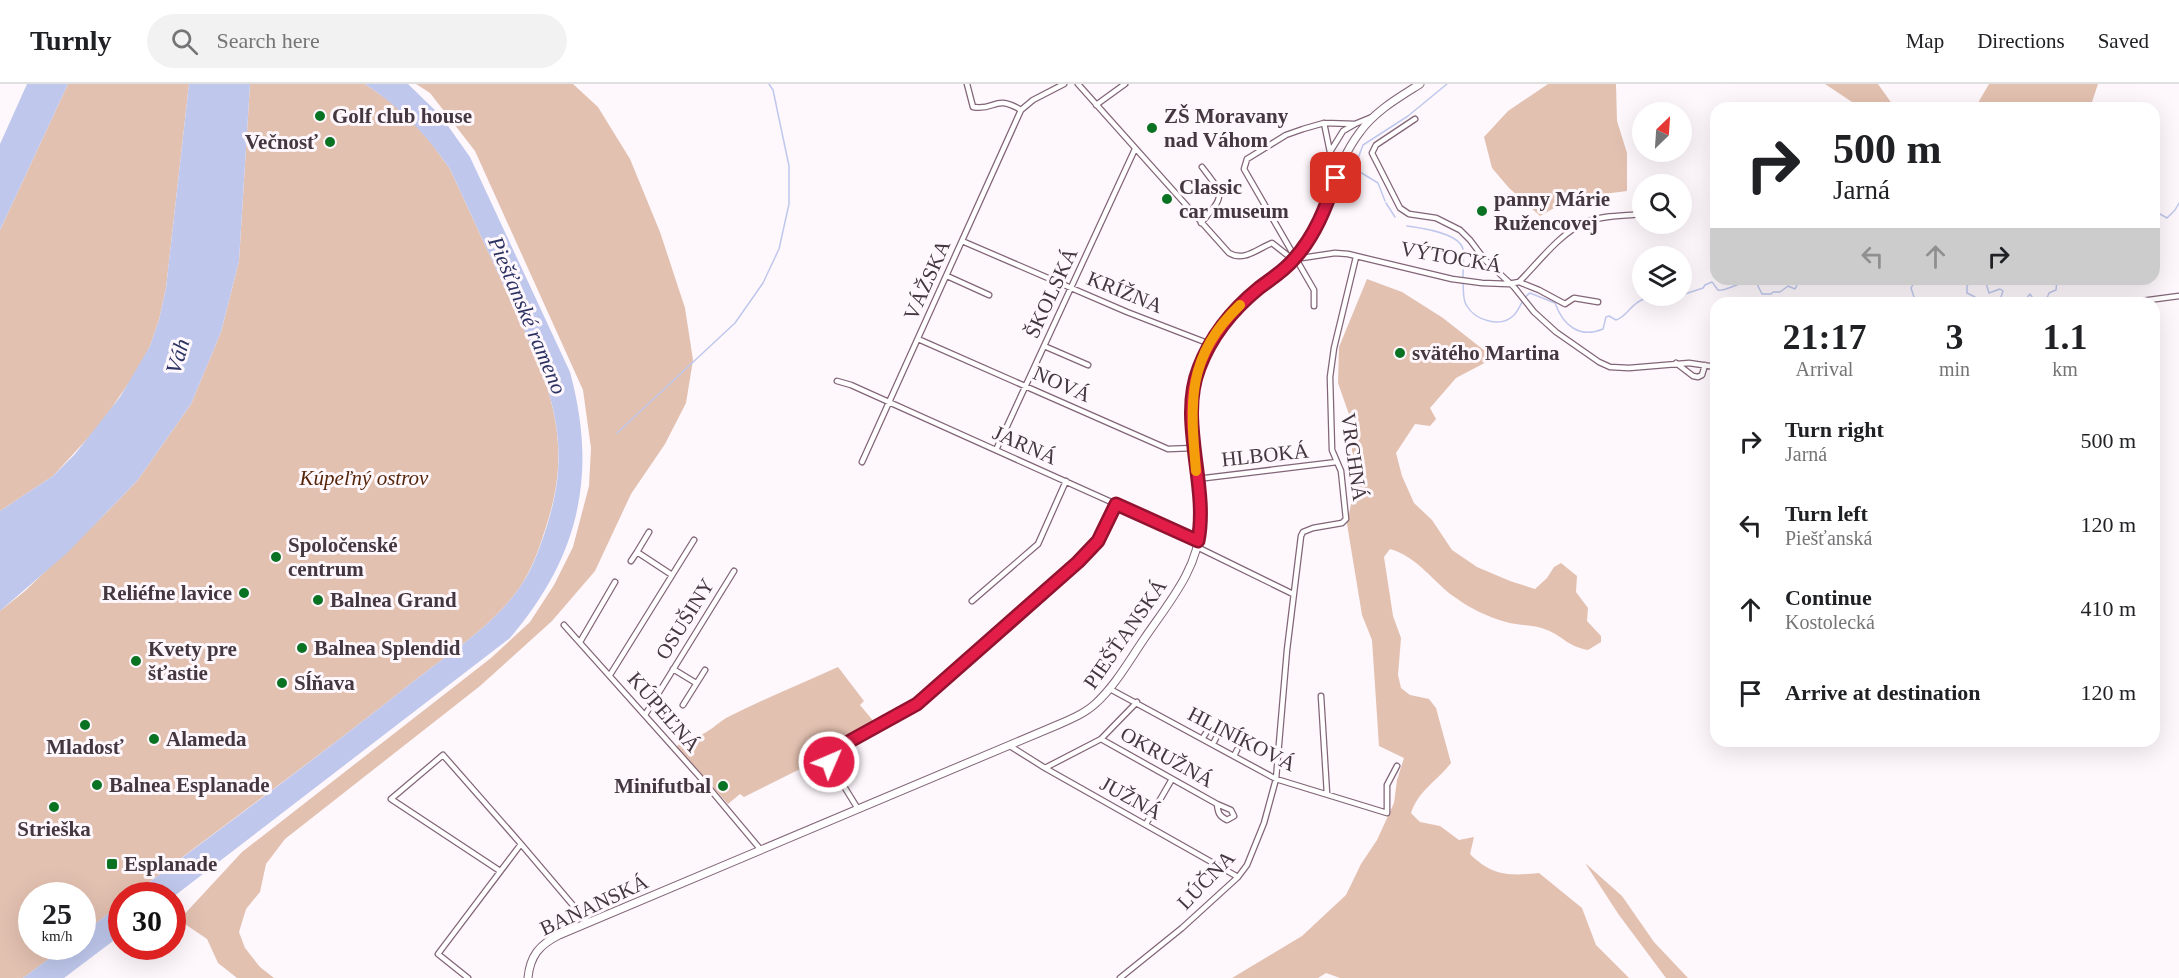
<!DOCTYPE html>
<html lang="en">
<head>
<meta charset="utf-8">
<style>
	body { margin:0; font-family:Georgia,serif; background:#f2f2f2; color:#202124; height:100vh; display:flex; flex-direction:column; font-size:22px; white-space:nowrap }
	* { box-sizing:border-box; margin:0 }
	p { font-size:20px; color:#757577 }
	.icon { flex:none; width:33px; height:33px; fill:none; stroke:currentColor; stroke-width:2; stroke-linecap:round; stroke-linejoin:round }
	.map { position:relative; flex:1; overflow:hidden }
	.side { position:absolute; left:1710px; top:213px; width:450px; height:450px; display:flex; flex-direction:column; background:#fff; border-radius:18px; box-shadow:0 6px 24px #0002 }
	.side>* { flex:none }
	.guide { position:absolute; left:1710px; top:18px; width:450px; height:183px; border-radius:18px; box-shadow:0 6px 24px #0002; background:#fff; color:#202124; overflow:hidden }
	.needle { width:39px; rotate:25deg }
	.tools { position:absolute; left:1632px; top:18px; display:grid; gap:12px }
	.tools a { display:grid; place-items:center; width:60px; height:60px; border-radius:50%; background:#fff; box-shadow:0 6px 24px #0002; font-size:30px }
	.speed { position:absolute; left:18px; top:798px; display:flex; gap:12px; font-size:30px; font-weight:700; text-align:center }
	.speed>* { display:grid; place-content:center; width:78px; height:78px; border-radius:50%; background:#fff; box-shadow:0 6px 24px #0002; line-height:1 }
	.speed small { font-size:15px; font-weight:400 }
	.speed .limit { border:9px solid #d22; background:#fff; color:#111 }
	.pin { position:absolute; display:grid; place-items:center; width:51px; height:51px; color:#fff; margin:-26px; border-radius:12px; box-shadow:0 3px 9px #0006 }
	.me { position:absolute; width:66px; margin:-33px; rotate:45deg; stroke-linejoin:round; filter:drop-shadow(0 0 4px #0008) }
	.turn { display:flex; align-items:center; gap:21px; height:126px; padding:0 24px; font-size:27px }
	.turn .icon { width:78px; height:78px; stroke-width:2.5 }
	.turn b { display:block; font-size:42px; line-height:51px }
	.lanes { display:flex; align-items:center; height:57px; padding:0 24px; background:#0003; justify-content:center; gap:30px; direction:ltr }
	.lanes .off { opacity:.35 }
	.eta { display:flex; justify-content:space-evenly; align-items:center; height:102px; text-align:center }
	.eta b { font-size:36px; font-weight:600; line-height:42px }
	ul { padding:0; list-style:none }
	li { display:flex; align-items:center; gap:18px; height:84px; padding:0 24px }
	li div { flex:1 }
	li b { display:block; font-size:22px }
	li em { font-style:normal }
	header { display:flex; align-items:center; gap:36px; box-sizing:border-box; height:84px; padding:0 30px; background:#fff; border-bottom:2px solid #e0e0e0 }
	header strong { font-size:28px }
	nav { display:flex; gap:33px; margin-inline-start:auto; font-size:21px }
	.search { width:420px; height:54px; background:#f2f2f2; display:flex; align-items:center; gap:15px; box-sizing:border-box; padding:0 21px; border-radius:33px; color:#757577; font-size:22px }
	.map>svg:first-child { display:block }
	.green { fill:#e3c1b1 }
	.water { fill:#bfc8ec }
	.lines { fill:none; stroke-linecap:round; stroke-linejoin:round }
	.stream { stroke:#bfc8ec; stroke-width:1.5 }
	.street-casing { stroke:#826577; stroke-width:7 }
	.secondary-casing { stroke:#826577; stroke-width:9 }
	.street { stroke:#fff; stroke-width:4.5 }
	.secondary { stroke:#fff; stroke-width:7 }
	.route-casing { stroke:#92132f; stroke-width:15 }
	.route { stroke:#e11d48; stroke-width:10 }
	.slow { stroke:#f59e0b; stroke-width:10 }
	.poi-dot { fill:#0a7223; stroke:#fef7fc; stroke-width:2 }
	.labels { text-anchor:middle; stroke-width:6; stroke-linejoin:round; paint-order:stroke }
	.poi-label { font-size:21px; font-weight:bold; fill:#44373f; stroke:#fef7fc; text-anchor:start }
	.street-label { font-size:21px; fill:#44373f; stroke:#fef7fc }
	.park-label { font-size:21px; font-style:italic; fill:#562509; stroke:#fef7fc }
	.water-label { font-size:22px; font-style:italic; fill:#2c3362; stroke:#fef7fc }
</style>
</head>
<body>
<header>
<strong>Turnly</strong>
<div class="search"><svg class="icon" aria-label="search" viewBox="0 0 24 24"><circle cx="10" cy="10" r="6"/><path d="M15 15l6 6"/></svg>Search here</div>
<nav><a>Map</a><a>Directions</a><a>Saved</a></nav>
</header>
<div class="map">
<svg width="2179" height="894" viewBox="0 0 2179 894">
	<rect width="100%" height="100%" fill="#fef7fc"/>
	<!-- green -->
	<path class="green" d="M 68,0 L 189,0 L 166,204 L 159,236 L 150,262 L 135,290 L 99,342 L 53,392 L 0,427 L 0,146 Z
		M 250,0 L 365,0 L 395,21 L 409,33 L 431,59 L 450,85 L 539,278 C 561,340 566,383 545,446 C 539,465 532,484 522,500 C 496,540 451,568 414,597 C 322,670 226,740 132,811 L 122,812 L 121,820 L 83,849 L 82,812 L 32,812 L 32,862 L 65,863 L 23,894 L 0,894 L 0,527 L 25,507 L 106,429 L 137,397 L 191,320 L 221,248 L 239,177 Z
		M 416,0 L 573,0 L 598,23 L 630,75 L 660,148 L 685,224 L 693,276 L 686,319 L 665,360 L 631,410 L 595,487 L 552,537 L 480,602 L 285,755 L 266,780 L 260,808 L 246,825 L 239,848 L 245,864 L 260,883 L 274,894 L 237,894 L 218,879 L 207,855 L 179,836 L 242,768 L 491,574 L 530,538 L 554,501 L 573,463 L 589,402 L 591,364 L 583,306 L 475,67 L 430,9 Z
		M 1548,0 L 1616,0 L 1617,37 L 1627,69 L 1627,107 L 1572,114 L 1540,132 L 1509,104 L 1492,84 L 1484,53 L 1508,27 Z
		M 1825,0 L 1878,0 L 1895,24 L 1861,24 Z
		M 1989,0 L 2098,0 L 2090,24 L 1975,24 Z
		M 1367,195 L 1402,208 L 1443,234 L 1494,274 L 1456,294 L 1430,324 L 1436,335 L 1430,342 L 1415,340 L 1396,369 L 1402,392 L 1414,419 L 1432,436 L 1452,466 L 1477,483 L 1510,497 L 1535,505 L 1547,494 L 1554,483 L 1561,479 L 1577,492 L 1576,508 L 1588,524 L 1587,537 L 1601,552 L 1601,558 L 1588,566 C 1567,562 1564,553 1547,546 C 1534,540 1519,542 1506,538 C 1488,533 1471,525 1456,514 C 1432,498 1420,474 1390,465 L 1384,473 L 1393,532 L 1401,554 L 1398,591 L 1401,604 L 1410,611 L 1429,615 L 1436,624 L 1451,679 C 1438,696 1418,707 1411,729 L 1420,738 L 1440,742 L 1459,756 L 1474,753 L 1470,770 C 1492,792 1509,792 1539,789 L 1582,824 L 1596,861 L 1629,894 L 1340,894 L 1326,889 L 1318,894 L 1232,894 L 1302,852 L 1346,811 L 1361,780 L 1377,756 L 1394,719 L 1397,696 L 1404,674 L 1379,662 L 1372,556 L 1362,531 L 1347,440 L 1352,415 L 1352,339 L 1338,299 L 1339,263 Z
		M 838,583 L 864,617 L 860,621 L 875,639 L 828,667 L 822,674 L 744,713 L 740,710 L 728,720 L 678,665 L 677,662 L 688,653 C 704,655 715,640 728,633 C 763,615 801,600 838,583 Z
		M 1585,779 L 1622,812 L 1654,858 L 1688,894 L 1666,894 L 1619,831 Z"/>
	<!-- water -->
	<path class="water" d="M 27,0 L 68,0 L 0,146 L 0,60 Z
		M 189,0 L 250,0 L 239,177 L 221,248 L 191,320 L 137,397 L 67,469 L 0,527 L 0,427 L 53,392 L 75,370 L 120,313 L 150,262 L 159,236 L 166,204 Z
		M 365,0 L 408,0 L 441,32 L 470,73 L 570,288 C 598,391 579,473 510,554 L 173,813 L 132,811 C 227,740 322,670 414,597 C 451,568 496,540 522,500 C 532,485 538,468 544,451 C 566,386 562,342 539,278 L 450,85 C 425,49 402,25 365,0 Z
		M 121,820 L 121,851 L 64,894 L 23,894 L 65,863 L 82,862 L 83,849 Z"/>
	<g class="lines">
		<!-- stream -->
		<path class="stream" d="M 1385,117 L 1378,99 L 1360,88 L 1357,77 L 1363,61 L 1408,32 L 1447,0
			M 1386,119 L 1395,133
			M 2154,132 L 2160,130 L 2167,134 L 2175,126 L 2179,119
			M 1407,142 C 1422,144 1459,149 1463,165 C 1464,173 1463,185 1463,194
			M 1916,195 L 1911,204 L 1915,216 L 1946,219
			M 1980,195 L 1986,199 L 1989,209 L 2000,205 L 2003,207 L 2001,213 L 2002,216 L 2020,214 L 2025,216 L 2030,210 L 2032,213 L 2030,219
			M 2068,195 L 2071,197 L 2074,195
			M 1463,199 C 1464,207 1462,215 1467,222 C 1475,236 1500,244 1513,232 C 1521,225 1521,214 1530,209 L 1555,219 C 1563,241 1579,255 1603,245 L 1606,233 L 1609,232 L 1616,236 C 1627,233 1631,219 1644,215 C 1650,213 1652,218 1657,219 C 1666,221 1674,216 1680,212
			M 1682,211 L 1703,204 L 1705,201 L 1712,198 C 1714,200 1716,204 1718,206 C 1723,209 1745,195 1755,196 L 1762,210 L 1771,210 L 1773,208 L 1780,208 L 1788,202 L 1795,205 L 1800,195
			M 1974,219 L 1975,213 L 1967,209 L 1967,202 L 1969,199 L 1973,200 L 1976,195
			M 2045,219 L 2049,209 L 2056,206 L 2057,195
			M 617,349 L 735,239 L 763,199 L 779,165 L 789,120 L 789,82 L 773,6 L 769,0"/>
		<!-- street casing -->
		<g class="street-casing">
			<path id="street" d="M 967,0 L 973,23 C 996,27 994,10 1021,26
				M 1078,0 L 1229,169 C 1244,178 1257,165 1272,159 L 1291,174 L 1295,175
				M 1096,21 L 1125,0
				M 1415,35 L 1376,61 L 1372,69 L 1400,124 L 1409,130 L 1436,134 L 1460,146 L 1470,156 L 1485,176 L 1514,203 L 1534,228 L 1556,248 L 1599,278 L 1610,283 L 1629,284 L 1689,279 L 1716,283
				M 1324,39 L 1330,68
				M 1338,88 L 1333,80 L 1330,68 L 1343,47 L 1355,40
				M 1201,139 C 1226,110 1224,112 1202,83
				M 962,157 L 1127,228 L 1210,260
				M 1295,175 L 1335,169 L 1348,170 L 1452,195 L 1482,199 L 1508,200 L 1519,198 L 1539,206 L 1565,220 L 1574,214 L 1598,218
				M 947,192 L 989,211
				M 1519,198 C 1539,178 1560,149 1586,138 C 1603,131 1624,132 1642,130
				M 2126,219 L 2179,212
				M 1314,222 L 1314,206 L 1244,85 L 1247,75 L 1286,51 L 1303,45 L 1324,39 L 1355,40 L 1372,33
				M 918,255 L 1168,365 L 1194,364
				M 1044,262 L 1088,281
				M 1676,279 L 1693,292 L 1698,293 L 1702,291 L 1705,281
				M 837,297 L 851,301 L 1198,457
				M 996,366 L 1135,65
				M 862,378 L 1021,26 L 1033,16 L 1064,0
				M 1197,395 L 1337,378
				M 1197,463 L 1293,510
				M 637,468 L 649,448
				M 631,477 L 637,468 L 672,491
				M 972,517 L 1038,460 L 1066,397
				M 564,541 L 699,692 L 761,766
				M 580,558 L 615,498
				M 673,585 L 696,599
				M 610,591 L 694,456
				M 1110,605 L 1276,695 L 1387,729 L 1387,701 L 1397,682
				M 1321,612 L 1327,710
				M 683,621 L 705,586
				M 645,631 L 734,487
				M 1204,652 L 1206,649
				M 1101,655 L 1217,720 C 1218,729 1219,732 1227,736 L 1234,732 L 1231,726 L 1217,720
				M 1214,658 L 1216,654
				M 1010,662 L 1045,684 L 1238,793
				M 1235,670 L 1237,666
				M 1045,684 L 1101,655 L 1137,618
				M 858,725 L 829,678 L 829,672 L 832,667 L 917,620 L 957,585 L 1093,464 L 1116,420
				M 1146,740 L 1172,695
				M 500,787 L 391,715 L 443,671 L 521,760
				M 468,894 L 438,870 L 521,760 L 588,839
				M 1120,894 L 1182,844 L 1238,793 L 1247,781 L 1264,739 L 1276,695 L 1287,566 L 1301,452 L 1303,448 L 1313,444 L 1342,439 L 1346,435 L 1341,387 L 1332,366 L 1330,293 L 1334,264 L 1356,173"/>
		</g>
		<!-- secondary casing -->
		<g class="secondary-casing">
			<path id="secondary" d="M 528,894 C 530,872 539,861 559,851 L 1055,642 C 1069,636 1084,630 1095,620 C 1115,602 1129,577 1144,555 C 1166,522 1199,485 1200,442 C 1201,394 1181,329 1198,284 C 1210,252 1232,226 1258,205 C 1271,195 1286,186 1296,173 C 1327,135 1331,86 1360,48 C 1375,27 1398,14 1420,0"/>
		</g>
		<!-- street -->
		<use href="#street" class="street"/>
		<!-- secondary -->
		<use href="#secondary" class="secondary"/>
	</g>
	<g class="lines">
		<!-- route casing -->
		<g class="route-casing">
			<path id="route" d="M 829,678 L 829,672 L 832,667 L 917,620 L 1078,478 L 1098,457 L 1116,420 L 1198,457 C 1209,402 1178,337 1199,284 C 1211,252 1232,226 1259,204 C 1271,195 1284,187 1294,175 C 1315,152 1326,123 1336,94"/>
		</g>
		<!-- route -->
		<use href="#route" class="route"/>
		<!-- slow -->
		<path class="slow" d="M 1196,387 C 1190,319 1186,272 1240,221"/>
	</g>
	<!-- markers -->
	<g class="poi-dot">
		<circle cx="320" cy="32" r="6"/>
		<circle cx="1152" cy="44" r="6"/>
		<circle cx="330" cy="58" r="6"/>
		<circle cx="1167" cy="115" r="6"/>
		<circle cx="1482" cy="127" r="6"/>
		<circle cx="1400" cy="269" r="6"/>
		<circle cx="276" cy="473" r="6"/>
		<circle cx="244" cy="509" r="6"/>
		<circle cx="318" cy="516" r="6"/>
		<circle cx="302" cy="564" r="6"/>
		<circle cx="136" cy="577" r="6"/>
		<circle cx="282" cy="599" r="6"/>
		<circle cx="85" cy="641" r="6"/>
		<circle cx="154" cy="655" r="6"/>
		<circle cx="97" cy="701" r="6"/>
		<circle cx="723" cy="702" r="6"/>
		<circle cx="54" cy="723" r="6"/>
		<rect x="106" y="774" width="12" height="12" rx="3"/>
	</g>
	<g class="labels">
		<!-- poi labels -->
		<g class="poi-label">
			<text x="332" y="39">Golf club house</text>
			<text x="1164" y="39">ZŠ Moravany<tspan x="1164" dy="24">nad Váhom</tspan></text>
			<text x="318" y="65" text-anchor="end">Večnosť</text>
			<text x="1179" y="110">Classic<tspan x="1179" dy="24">car museum</tspan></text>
			<text x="1494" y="122">panny Márie<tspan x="1494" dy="24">Ružencovej</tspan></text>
			<text x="1412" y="276">svätého Martina</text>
			<text x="288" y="468">Spoločenské<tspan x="288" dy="24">centrum</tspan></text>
			<text x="232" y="516" text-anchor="end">Reliéfne lavice</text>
			<text x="330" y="523">Balnea Grand</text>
			<text x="314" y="571">Balnea Splendid</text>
			<text x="148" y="572">Kvety pre<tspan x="148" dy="24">šťastie</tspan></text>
			<text x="294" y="606">Sĺňava</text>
			<text x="166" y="662">Alameda</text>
			<text x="85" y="670" text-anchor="middle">Mladosť</text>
			<text x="109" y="708">Balnea Esplanade</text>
			<text x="711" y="709" text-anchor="end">Minifutbal</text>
			<text x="54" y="752" text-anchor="middle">Strieška</text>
			<text x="124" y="787">Esplanade</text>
		</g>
		<!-- street labels -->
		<g class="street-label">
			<text transform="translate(1451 173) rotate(10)" y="7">VÝTOCKÁ</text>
			<text transform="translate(927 196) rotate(-66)" y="7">VÁŽSKA</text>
			<text transform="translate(1125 208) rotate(22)" y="7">KRÍŽNA</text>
			<text transform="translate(1051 209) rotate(-65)" y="7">ŠKOLSKÁ</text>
			<text transform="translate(1062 300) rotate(24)" y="7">NOVÁ</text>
			<text transform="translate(1025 361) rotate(24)" y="7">JARNÁ</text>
			<text transform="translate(1265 371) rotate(-6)" y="7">HLBOKÁ</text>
			<text transform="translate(1354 373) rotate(82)" y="7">VRCHNÁ</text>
			<text transform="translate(685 535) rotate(-58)" y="7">OSUŠINY</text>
			<text transform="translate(1125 550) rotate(-55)" y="7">PIEŠŤANSKÁ</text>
			<text transform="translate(664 628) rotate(49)" y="7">KÚPEĽNÁ</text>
			<text transform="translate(1242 655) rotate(27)" y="7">HLINÍKOVÁ</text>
			<text transform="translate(1167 673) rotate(29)" y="7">OKRUŽNÁ</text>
			<text transform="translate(1131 714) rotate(29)" y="7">JUŽNÁ</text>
			<text transform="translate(1206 796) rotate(-46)" y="7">LÚČNA</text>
			<text transform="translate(594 821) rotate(-25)" y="7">BANANSKÁ</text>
		</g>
		<!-- park labels -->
		<g class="park-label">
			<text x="364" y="401">Kúpeľný ostrov</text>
		</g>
		<!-- water labels -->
		<g class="water-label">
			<text transform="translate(528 231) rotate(67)" y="8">Piešťanské rameno</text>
			<text transform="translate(177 272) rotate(-73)" y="8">Váh</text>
		</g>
	</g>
</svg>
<div class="tools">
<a><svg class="needle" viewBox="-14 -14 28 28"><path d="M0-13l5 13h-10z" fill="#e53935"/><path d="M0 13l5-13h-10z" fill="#757577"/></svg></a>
<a><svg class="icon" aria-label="search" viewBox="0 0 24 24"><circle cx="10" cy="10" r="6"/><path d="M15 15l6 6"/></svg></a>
<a><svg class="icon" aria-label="layers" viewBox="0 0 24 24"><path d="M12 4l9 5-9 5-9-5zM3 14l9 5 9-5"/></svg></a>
</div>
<div class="speed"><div>25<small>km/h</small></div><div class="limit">30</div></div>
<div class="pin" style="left:1336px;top:94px;background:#d93025"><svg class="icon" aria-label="arrive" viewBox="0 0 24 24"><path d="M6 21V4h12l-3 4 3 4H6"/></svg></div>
<svg class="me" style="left:829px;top:678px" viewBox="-20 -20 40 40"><circle r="17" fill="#e11d48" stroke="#fff" stroke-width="3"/><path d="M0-11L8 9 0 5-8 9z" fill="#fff"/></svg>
<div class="guide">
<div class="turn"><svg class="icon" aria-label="right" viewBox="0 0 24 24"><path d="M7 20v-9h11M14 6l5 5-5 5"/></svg><div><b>500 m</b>Jarná</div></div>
<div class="lanes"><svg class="icon off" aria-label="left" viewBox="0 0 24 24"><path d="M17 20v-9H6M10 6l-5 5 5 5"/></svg><svg class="icon off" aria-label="ahead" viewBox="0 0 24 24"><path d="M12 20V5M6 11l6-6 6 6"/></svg><svg class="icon" aria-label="right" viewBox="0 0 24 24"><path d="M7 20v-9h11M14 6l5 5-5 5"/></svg></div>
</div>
<section class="side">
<div class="eta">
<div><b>21:17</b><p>Arrival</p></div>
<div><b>3</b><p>min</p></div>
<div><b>1.1</b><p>km</p></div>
</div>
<ul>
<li><svg class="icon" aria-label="right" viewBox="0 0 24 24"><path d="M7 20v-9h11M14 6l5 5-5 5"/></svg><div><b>Turn right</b><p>Jarná</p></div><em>500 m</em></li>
<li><svg class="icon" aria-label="left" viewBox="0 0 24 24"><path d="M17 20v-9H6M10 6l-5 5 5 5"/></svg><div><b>Turn left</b><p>Piešťanská</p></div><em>120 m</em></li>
<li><svg class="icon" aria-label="ahead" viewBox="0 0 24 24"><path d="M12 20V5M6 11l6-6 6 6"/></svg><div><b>Continue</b><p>Kostolecká</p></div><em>410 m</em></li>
<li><svg class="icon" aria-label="arrive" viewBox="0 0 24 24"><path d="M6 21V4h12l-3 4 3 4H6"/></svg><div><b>Arrive at destination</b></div><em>120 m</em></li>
</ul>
</section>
</div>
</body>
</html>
